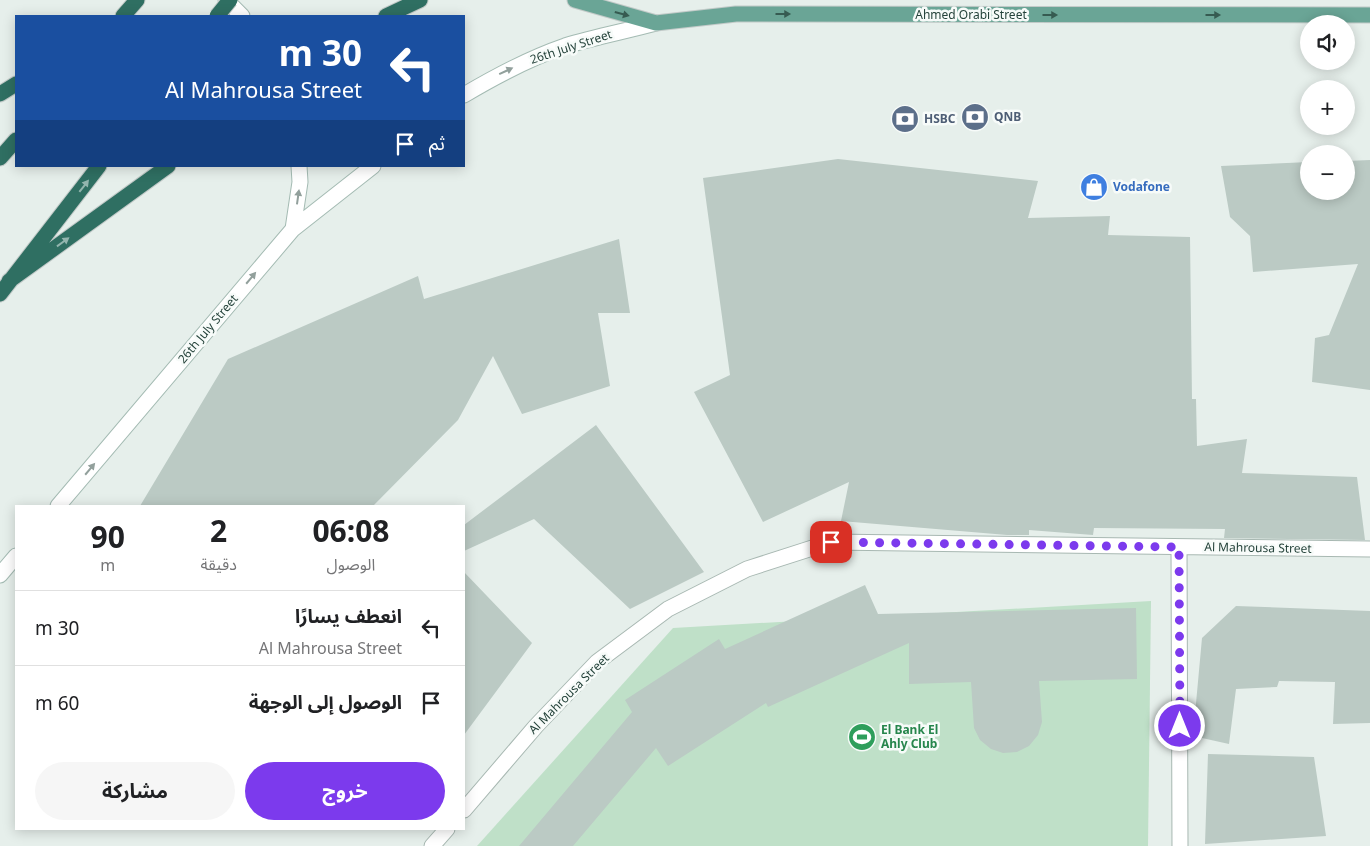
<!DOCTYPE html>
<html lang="ar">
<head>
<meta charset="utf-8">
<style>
	body { margin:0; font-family:"Noto Sans","Noto Sans Arabic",sans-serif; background:#f6f6f6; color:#202124; direction:rtl; height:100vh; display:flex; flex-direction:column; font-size:19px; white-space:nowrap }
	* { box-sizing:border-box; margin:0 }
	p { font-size:16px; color:#757577 }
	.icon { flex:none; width:28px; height:28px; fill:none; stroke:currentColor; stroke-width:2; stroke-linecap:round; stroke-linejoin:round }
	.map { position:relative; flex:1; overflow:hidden; direction:ltr }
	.panel { position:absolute; left:15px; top:505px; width:450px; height:325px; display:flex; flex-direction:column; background:#fff; border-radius:0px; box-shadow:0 2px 12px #0003; direction:rtl }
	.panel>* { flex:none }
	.top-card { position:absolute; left:15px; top:15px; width:450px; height:152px; border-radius:0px; box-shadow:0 2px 12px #0003; direction:rtl; background:#1a4fa0; color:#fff; overflow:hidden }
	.fabs { position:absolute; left:1300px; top:15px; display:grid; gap:10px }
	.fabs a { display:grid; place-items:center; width:55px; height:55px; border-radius:50%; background:#fff; box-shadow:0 2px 12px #0003; font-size:25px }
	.pin { position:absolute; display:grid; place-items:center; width:42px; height:42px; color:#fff; margin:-21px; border-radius:10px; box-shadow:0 2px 8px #0006 }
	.me { position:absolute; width:55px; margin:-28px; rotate:0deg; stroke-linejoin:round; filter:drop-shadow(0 0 4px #0008) }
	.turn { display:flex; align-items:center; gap:18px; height:105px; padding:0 20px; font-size:22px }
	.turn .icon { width:65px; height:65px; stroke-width:2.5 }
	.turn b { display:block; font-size:35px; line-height:42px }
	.then { display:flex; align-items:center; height:48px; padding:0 20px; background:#0003; gap:10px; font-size:19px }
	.eta { display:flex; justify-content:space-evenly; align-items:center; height:85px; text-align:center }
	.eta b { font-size:30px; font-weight:700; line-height:35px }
	.primary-button { display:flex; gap:10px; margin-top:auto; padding:10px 20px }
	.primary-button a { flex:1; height:58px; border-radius:30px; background:#7c3aed; color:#fff; font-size:20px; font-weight:700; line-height:58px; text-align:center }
	.primary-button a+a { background:#f6f6f6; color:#202124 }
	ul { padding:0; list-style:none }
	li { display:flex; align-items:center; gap:15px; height:75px; padding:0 20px; border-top:1px solid #e0e0e0 }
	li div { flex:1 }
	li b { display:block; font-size:19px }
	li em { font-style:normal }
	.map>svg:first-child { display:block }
	.green { fill:#bfe0c8 }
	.building { fill:#bbcac4 }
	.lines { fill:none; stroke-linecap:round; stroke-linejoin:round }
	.street-casing { stroke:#a8b8b2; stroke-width:17 }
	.secondary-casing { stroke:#a4bbb3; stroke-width:17 }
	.primary-casing { stroke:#c2cac8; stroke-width:17 }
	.highway-casing { stroke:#c2cac8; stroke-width:17 }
	.street { stroke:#fff; stroke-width:15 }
	.secondary { stroke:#fff; stroke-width:15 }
	.primary { stroke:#6aa596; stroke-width:15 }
	.highway { stroke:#2f6f62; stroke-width:15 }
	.highway-bridge-casing { stroke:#c2cac8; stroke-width:17; stroke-linecap:butt }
	.highway-bridge { stroke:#2f6f62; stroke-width:15 }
	.oneway { fill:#365b51 }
	.oneway2 { fill:#92a09c }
	.oneway3 { fill:#93b5ae }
	.route { stroke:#7c3aed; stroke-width:9; stroke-dasharray:0 16.2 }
	.labels { text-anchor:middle; stroke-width:5; stroke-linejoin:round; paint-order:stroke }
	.street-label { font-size:12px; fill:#24423a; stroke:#f7fbf9 }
	.service-label { font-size:12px; font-weight:bold; fill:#4e5e75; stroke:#f7fbf9; text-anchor:start }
	.shop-label { font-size:12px; font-weight:bold; fill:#366cbe; stroke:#f7fbf9; text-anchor:start }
	.leisure-label { font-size:12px; font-weight:bold; fill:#27864d; stroke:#f7fbf9; text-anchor:start }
</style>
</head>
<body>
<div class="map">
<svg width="1370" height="846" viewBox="0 0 1370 846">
	<rect width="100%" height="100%" fill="#e6efeb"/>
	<!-- green -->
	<path class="green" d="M 1151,601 L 1148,846 L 477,846 L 673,628 Z"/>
	<!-- building -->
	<path class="building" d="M 838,159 L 1038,181 L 1028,218 L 1110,216 L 1108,235 L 1190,237 L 1192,399 L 1196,399 L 1197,446 L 1247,439 L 1242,473 L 1357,477 L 1365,540 L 1224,538 L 1225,529 L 1094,528 L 1093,535 L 1029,530 L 1029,535 L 1007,535 L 841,521 L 849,482 L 763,522 L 694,392 L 730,375 L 703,178 Z
		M 1370,160 L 1370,390 L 1312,382 L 1315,338 L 1329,335 L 1358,264 L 1253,272 L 1250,236 L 1230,217 L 1221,166 L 1309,162 L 1309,191 L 1346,191 L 1346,161 Z
		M 619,239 L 630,313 L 598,313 L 610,386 L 522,414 L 493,356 L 458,420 L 373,506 L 140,506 L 228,359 L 418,276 L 424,299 Z
		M 596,425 L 704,572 L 630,609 L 534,519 L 464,551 L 464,525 Z
		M 464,572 L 532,643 L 464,735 Z
		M 865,585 L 878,614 L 1136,608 L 1137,679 L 1039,681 L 1042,722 L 1038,735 L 1029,746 L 1017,752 L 1003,753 L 991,749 L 980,740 L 974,728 L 971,682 L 909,684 L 909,643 L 768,707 L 766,703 L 668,766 L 656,748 L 573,846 L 519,846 L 632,712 L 625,700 L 719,639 L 725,649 Z
		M 1236,606 L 1370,611 L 1370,723 L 1333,724 L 1335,682 L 1279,681 L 1277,687 L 1236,689 L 1229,744 L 1193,736 L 1202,638 Z
		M 1208,754 L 1314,757 L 1326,836 L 1205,844 Z"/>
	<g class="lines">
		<!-- street casing -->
		<g class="street-casing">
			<path id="street" d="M 1179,547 L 1180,846
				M 464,810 L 536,726 L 597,662 L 668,609 L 747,569 L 831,542 L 1370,549
				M 432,846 L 447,829"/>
		</g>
		<!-- secondary casing -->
		<g class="secondary-casing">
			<path id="secondary" d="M 226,0 L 242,16
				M 464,95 C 496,76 530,58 565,46 C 595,37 626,31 656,23
				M 293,229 L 300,182 L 299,166
				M 58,506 L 293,229 L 373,166
				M 0,575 L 16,556"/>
		</g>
		<!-- primary casing -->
		<g class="primary-casing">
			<path id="primary" d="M 575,0 L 656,23 L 736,14 L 1370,15"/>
		</g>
		<!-- highway casing -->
		<g class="highway-casing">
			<path id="highway" d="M 123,16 L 137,0
				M 386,16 L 420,0
				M 0,94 L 16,84
				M 0,158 L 16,140
				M 9,281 L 168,166
				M 0,294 L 99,166"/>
		</g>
		<!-- street -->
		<use href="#street" class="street"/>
		<!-- secondary -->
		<use href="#secondary" class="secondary"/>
		<!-- primary -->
		<use href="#primary" class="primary"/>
		<!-- highway -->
		<use href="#highway" class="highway"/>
		<!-- highway-bridge casing -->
		<g class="highway-bridge-casing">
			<path id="highway-bridge" d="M 217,16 L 230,0"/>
		</g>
		<!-- highway-bridge -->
		<use href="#highway-bridge" class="highway-bridge"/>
	</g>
	<!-- one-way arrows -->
	<defs><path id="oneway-solid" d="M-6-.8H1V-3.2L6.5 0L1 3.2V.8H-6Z" transform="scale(1.25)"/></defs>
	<g class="oneway">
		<use href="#oneway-solid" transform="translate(622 14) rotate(15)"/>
		<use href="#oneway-solid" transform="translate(783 14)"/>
		<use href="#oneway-solid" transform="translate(1050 15)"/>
		<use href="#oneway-solid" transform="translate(1213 15)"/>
	</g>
	<g class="oneway2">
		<use href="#oneway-solid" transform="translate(506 71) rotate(-25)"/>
		<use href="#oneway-solid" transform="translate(298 197) rotate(-82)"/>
		<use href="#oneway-solid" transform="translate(251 278) rotate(-50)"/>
		<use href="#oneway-solid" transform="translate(90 469) rotate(-50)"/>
	</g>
	<g class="oneway3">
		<use href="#oneway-solid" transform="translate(84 186) rotate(-52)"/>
		<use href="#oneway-solid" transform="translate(63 242) rotate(-36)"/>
	</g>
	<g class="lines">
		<!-- route -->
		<path class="route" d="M 831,542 L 1179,547 L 1180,726"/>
	</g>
	<!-- icons -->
	<defs>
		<g id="bank-disc" transform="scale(1.4375)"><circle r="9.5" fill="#5c6f8a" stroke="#f7fbf9"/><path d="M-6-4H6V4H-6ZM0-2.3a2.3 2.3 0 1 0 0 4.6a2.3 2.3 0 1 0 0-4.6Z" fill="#fff"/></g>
		<g id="shop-disc" transform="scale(1.4375)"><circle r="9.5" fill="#3f7fe0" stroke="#f7fbf9"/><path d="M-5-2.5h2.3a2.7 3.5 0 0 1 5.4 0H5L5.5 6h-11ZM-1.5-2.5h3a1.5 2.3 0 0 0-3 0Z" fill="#fff"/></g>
		<g id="stadium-disc" transform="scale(1.4375)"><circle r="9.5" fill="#2e9e5b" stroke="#f7fbf9"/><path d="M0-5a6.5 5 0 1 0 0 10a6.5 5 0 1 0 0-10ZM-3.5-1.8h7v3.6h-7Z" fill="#fff"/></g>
	</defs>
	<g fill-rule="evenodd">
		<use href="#bank-disc" x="975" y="117"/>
		<use href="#bank-disc" x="905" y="119"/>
		<use href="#shop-disc" x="1094" y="187"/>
		<use href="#stadium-disc" x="862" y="737"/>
	</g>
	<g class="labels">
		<!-- street labels -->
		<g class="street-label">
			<text x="971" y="19">Ahmed Orabi Street</text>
			<text transform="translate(571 47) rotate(-18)" y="4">26th July Street</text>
			<text transform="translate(208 329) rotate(-50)" y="4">26th July Street</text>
			<text transform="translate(1258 548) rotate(1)" y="4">Al Mahrousa Street</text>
			<text transform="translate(569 694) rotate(-45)" y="4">Al Mahrousa Street</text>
		</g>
		<!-- service labels -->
		<g class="service-label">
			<text x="994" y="121">QNB</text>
			<text x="924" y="123">HSBC</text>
		</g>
		<!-- shop labels -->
		<g class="shop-label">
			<text x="1113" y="191">Vodafone</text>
		</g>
		<!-- leisure labels -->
		<g class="leisure-label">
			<text x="881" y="734">El Bank El<tspan x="881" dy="14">Ahly Club</tspan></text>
		</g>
	</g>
</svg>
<div class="fabs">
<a><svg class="icon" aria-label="sound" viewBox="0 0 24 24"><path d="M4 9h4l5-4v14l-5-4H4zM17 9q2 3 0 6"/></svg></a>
<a>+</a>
<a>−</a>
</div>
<div class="pin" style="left:831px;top:542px;background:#d93025"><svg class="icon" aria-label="arrive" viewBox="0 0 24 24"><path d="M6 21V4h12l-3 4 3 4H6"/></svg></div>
<svg class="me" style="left:1180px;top:726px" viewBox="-20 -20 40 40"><circle r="17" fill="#7c3aed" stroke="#fff" stroke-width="3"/><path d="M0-11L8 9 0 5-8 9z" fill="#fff"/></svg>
<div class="top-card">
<div class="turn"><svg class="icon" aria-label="left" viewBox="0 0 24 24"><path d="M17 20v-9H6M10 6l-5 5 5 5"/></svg><div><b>30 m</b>Al Mahrousa Street</div></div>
<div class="then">ثم<svg class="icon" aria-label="arrive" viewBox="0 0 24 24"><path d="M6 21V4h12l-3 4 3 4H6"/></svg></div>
</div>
<section class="panel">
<div class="eta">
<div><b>06:08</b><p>الوصول</p></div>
<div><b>2</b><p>دقيقة</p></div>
<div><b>90</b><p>m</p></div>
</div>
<ul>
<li><svg class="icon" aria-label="left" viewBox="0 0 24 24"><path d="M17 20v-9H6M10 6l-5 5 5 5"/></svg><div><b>انعطف يسارًا</b><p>Al Mahrousa Street</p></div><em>30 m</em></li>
<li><svg class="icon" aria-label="arrive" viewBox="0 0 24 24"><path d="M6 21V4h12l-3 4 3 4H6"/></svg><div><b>الوصول إلى الوجهة</b></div><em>60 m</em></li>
</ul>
<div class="primary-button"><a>خروج</a><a>مشاركة</a></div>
</section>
</div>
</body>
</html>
